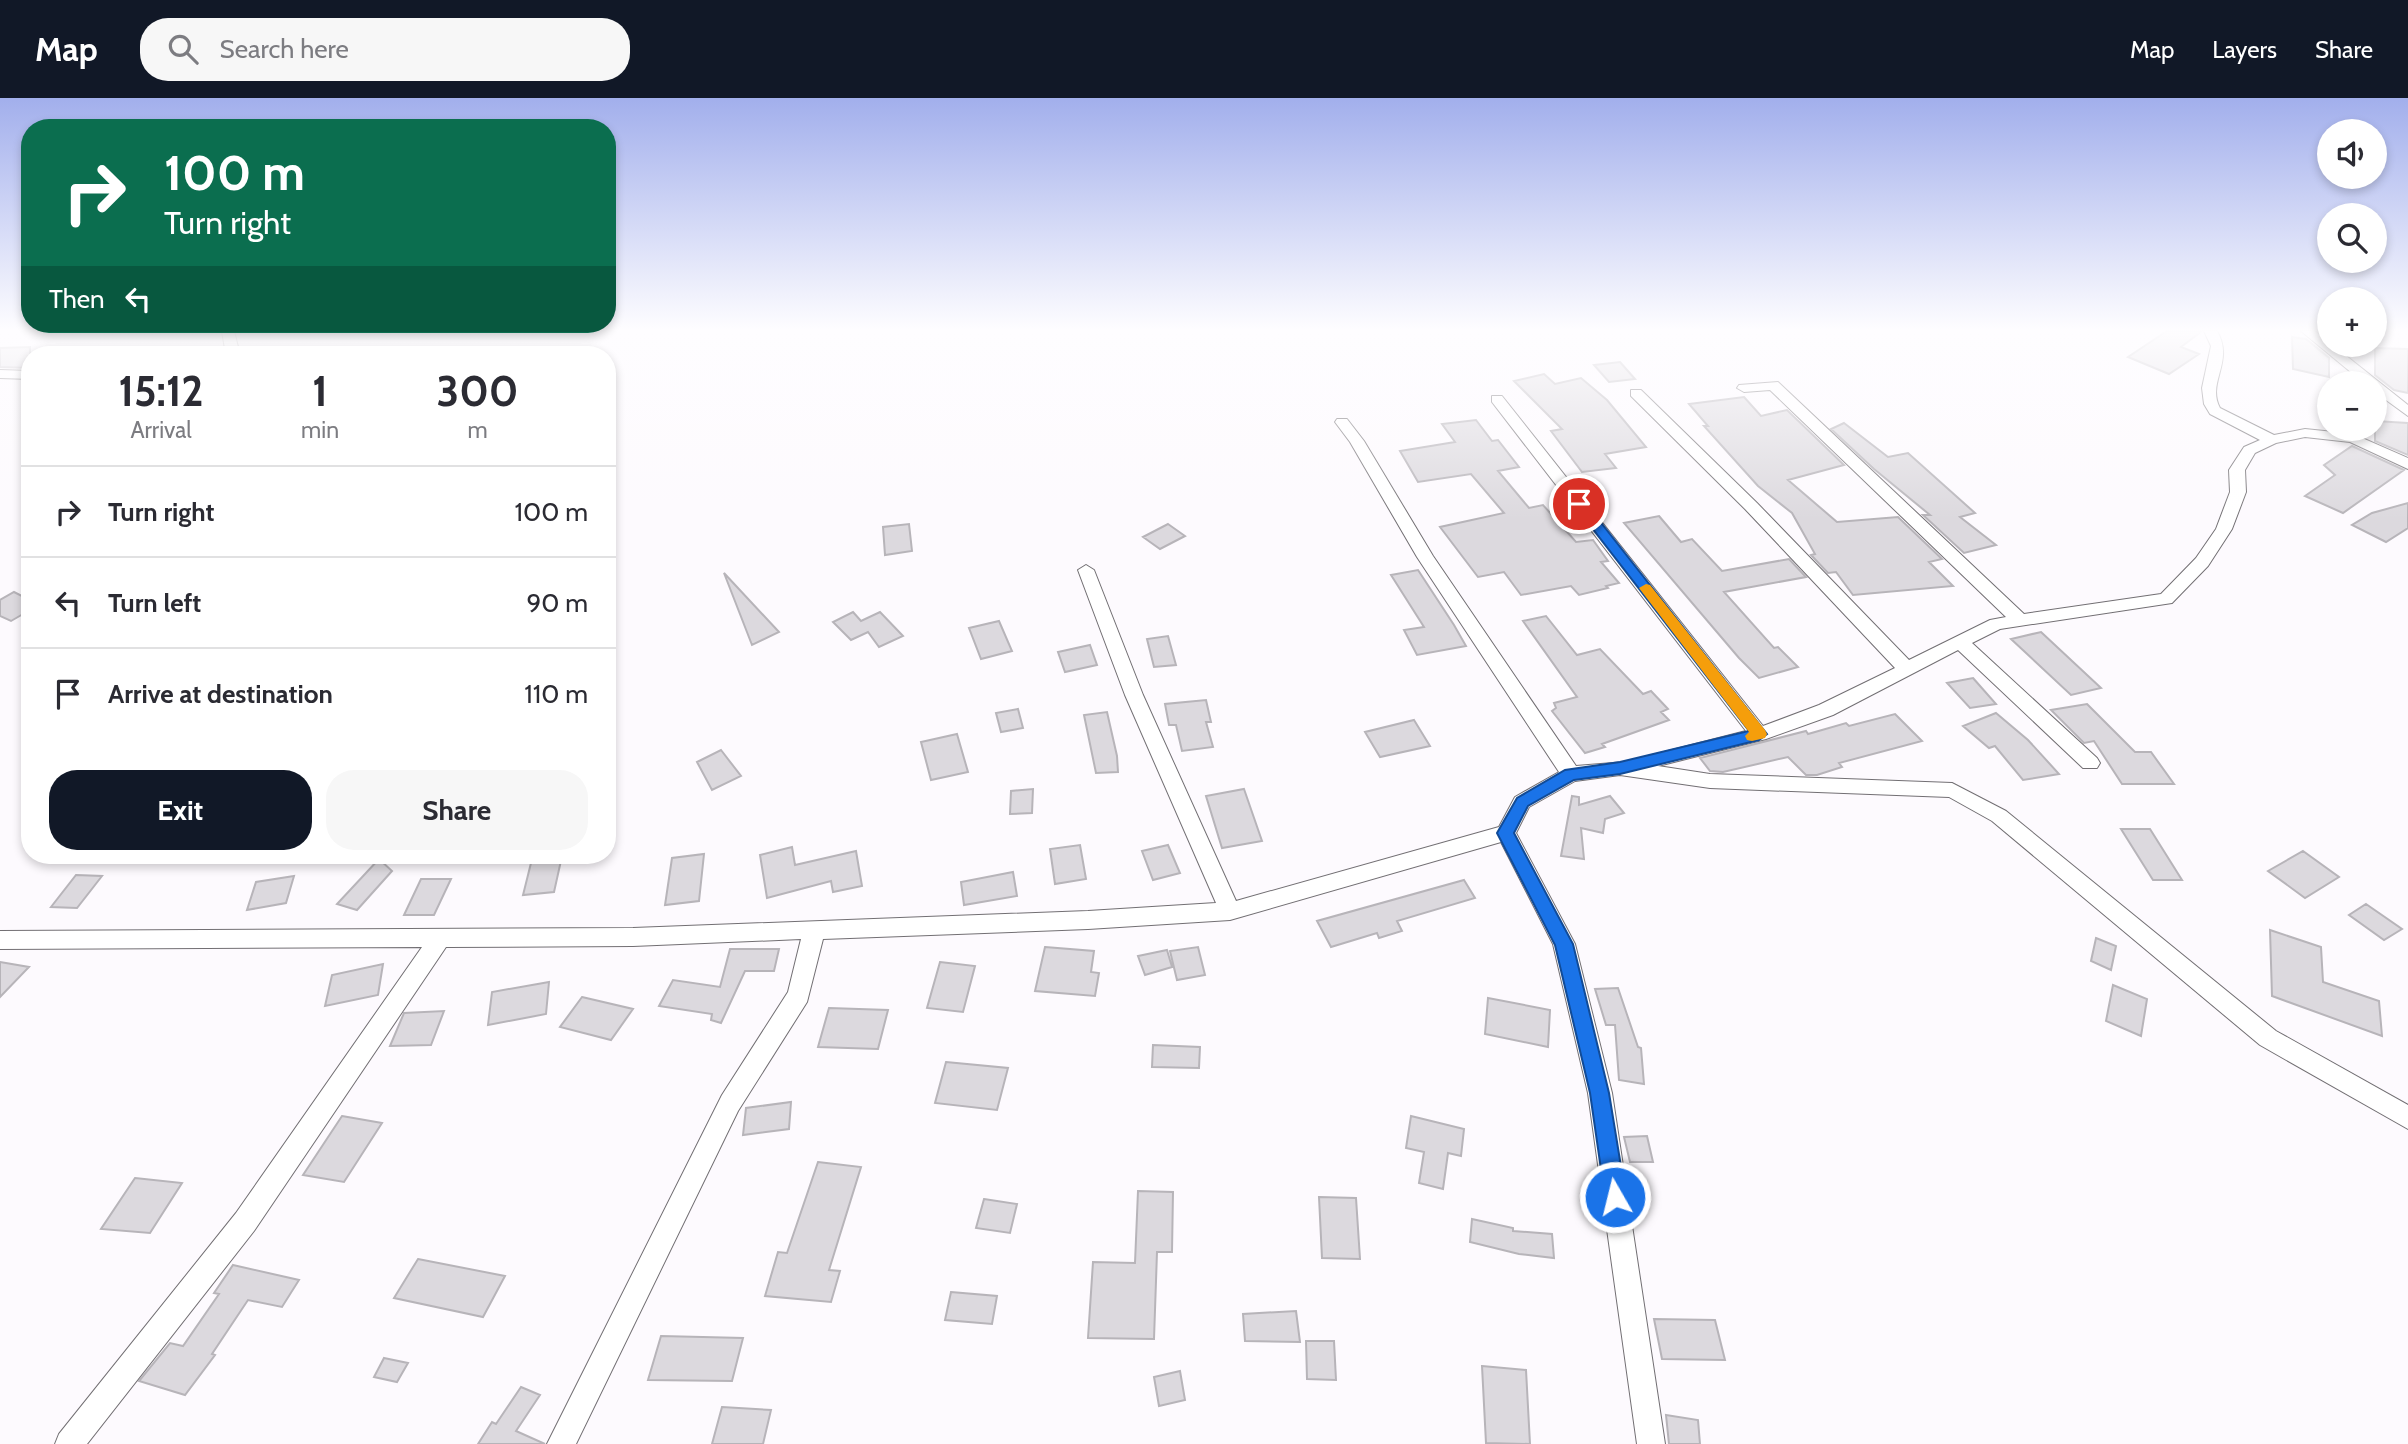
<!DOCTYPE html>
<html lang="en">
<head>
<meta charset="utf-8">
<style>
	body { margin:0; font-family:Cabin,sans-serif; background:#f7f7f7; color:#2b2b33; height:100vh; display:flex; flex-direction:column; font-size:26px; white-space:nowrap }
	* { box-sizing:border-box; margin:0 }
	p { font-size:23px; color:#7c7c81 }
	.icon { flex:none; width:38px; height:38px; fill:none; stroke:currentColor; stroke-width:2; stroke-linecap:round; stroke-linejoin:round }
	.map { position:relative; flex:1; overflow:hidden }
	.panel { position:absolute; left:21px; top:248px; width:595px; height:518px; display:flex; flex-direction:column; background:#fff; border-radius:28px; box-shadow:0 4px 10px #0003 }
	.panel>* { flex:none }
	.top-card { position:absolute; left:21px; top:21px; width:595px; height:214px; border-radius:28px; box-shadow:0 4px 10px #0003; background:#0b6e4f; color:#fff; overflow:hidden }
	.tools { position:absolute; left:2317px; top:21px; display:grid; gap:14px }
	.tools a { display:grid; place-items:center; width:70px; height:70px; border-radius:50%; background:#fff; box-shadow:0 4px 10px #0003; font-size:35px }
	.pin { position:absolute; display:grid; place-items:center; width:60px; height:60px; color:#fff; margin:-30px; border:4px solid #fff; border-radius:50%; box-shadow:0 2px 7px #0007 }
	.me { position:absolute; width:77px; margin:-38px; rotate:352deg; stroke-linejoin:round; filter:drop-shadow(0 0 5px #0008) }
	.turn { display:flex; align-items:center; gap:24px; height:147px; padding:0 28px; font-size:32px }
	.turn .icon { width:91px; height:91px; stroke-width:2.5 }
	.turn b { display:block; font-size:49px; line-height:60px }
	.then { display:flex; align-items:center; height:66px; padding:0 28px; background:#0003; gap:14px; font-size:26px }
	.eta { display:flex; justify-content:space-evenly; align-items:center; height:119px; text-align:center }
	.eta b { font-size:42px; font-weight:700; line-height:49px }
	.cta { display:flex; gap:14px; margin-top:auto; padding:14px 28px }
	.cta a { flex:1; height:80px; border-radius:28px; background:#111827; color:#fff; font-size:28px; font-weight:700; line-height:80px; text-align:center }
	.cta a+a { background:#f7f7f7; color:#2b2b33 }
	ul { padding:0; list-style:none }
	li { display:flex; align-items:center; gap:21px; height:91px; padding:0 28px; border-top:2px solid #e1e1e2 }
	li div { flex:1 }
	li b { display:block; font-size:26px }
	li em { font-style:normal }
	header { display:flex; align-items:center; gap:42px; box-sizing:border-box; height:98px; padding:0 35px; background:#111827; color:#fff }
	header strong { font-size:33px }
	nav { display:flex; gap:38px; margin-inline-start:auto; font-size:24px }
	.search { width:490px; height:63px; background:#f7f7f7; display:flex; align-items:center; gap:18px; box-sizing:border-box; padding:0 24px; border-radius:28px; color:#7c7c81; font-size:26px }
	.map>svg:first-child { display:block }
	.building { fill:#dcd9de; stroke:#b7b4b9; stroke-width:2 }
	.lines { fill:none; stroke-linecap:round; stroke-linejoin:round }
	.minor-casing { stroke:#726f73; stroke-width:2 }
	.minor { fill:#fff; fill-rule:evenodd }
	.route { fill:#1a73e8; stroke:#114b97; stroke-width:2 }
	.slow { fill:#f59e0b }
</style>
</head>
<body>
<header>
<strong>Map</strong>
<div class="search"><svg class="icon" aria-label="search" viewBox="0 0 24 24"><circle cx="10" cy="10" r="6"/><path d="M15 15l6 6"/></svg>Search here</div>
<nav><a>Map</a><a>Layers</a><a>Share</a></nav>
</header>
<div class="map">
<svg width="2408" height="1346" viewBox="0 0 2408 1346">
	<rect width="100%" height="100%" fill="#fdfafe"/>
	<!-- building -->
	<path class="building" d="M 2167,233 L 2202,233 L 2181,249 L 2199,256 L 2169,276 L 2128,259 Z
		M 2292,239 L 2306,241 L 2329,260 L 2329,279 L 2293,271 Z
		M 30,249 L 30,270 L 0,269 L 0,250 Z
		M 2375,250 L 2408,251 L 2408,295 L 2394,292 L 2375,277 Z
		M 1620,264 L 1635,281 L 1609,284 L 1594,267 Z
		M 1544,276 L 1555,286 L 1581,280 L 1607,302 L 1646,349 L 1605,356 L 1616,370 L 1582,374 L 1551,333 L 1562,331 L 1514,283 Z
		M 1744,299 L 1761,318 L 1787,312 L 1844,367 L 1788,382 L 1837,424 L 1898,419 L 1942,461 L 1929,464 L 1953,488 L 1853,497 L 1836,474 L 1828,475 L 1811,457 L 1815,456 L 1792,415 L 1758,388 L 1704,328 L 1708,328 L 1689,306 Z
		M 1476,322 L 1492,343 L 1498,342 L 1519,369 L 1498,373 L 1529,410 L 1543,407 L 1576,444 L 1593,442 L 1608,463 L 1601,464 L 1619,485 L 1606,488 L 1608,490 L 1579,497 L 1571,488 L 1521,497 L 1504,474 L 1478,479 L 1440,429 L 1504,415 L 1471,376 L 1418,384 L 1400,353 L 1455,344 L 1442,326 Z
		M 2375,323 L 2408,325 L 2408,357 L 2375,343 Z
		M 1844,325 L 1888,359 L 1908,355 L 1975,415 L 1960,419 L 1996,447 L 1964,455 L 1923,417 L 1930,417 L 1874,371 L 1831,331 Z
		M 2352,348 L 2404,372 L 2343,415 L 2305,398 L 2335,377 L 2324,367 Z
		M 2408,405 L 2408,430 L 2386,444 L 2352,427 L 2372,415 Z
		M 1659,418 L 1681,444 L 1692,441 L 1722,473 L 1789,461 L 1806,479 L 1724,494 L 1774,550 L 1778,549 L 1798,569 L 1759,580 L 1739,560 L 1624,425 Z
		M 909,426 L 912,453 L 885,457 L 883,429 Z
		M 1168,426 L 1185,438 L 1160,451 L 1143,439 Z
		M 1418,472 L 1454,527 L 1466,548 L 1417,557 L 1404,532 L 1424,529 L 1391,477 Z
		M 724,475 L 779,534 L 752,547 Z
		M 14,494 L 30,502 L 30,512 L 11,523 L 0,518 L 0,502 Z
		M 853,514 L 861,523 L 880,514 L 903,538 L 879,549 L 868,534 L 851,542 L 833,524 Z
		M 1546,518 L 1577,557 L 1600,551 L 1643,596 L 1651,593 L 1668,611 L 1661,614 L 1669,622 L 1602,646 L 1605,649 L 1585,655 L 1552,613 L 1556,610 L 1554,605 L 1577,599 L 1523,523 Z
		M 999,523 L 1012,553 L 981,561 L 969,530 Z
		M 2041,534 L 2101,590 L 2071,597 L 2011,541 Z
		M 1168,538 L 1176,567 L 1154,569 L 1147,541 Z
		M 1090,547 L 1097,567 L 1065,574 L 1058,554 Z
		M 1973,580 L 1996,606 L 1970,610 L 1947,585 Z
		M 1206,602 L 1211,624 L 1206,624 L 1213,649 L 1182,653 L 1176,627 L 1169,627 L 1165,606 Z
		M 2087,606 L 2135,654 L 2151,654 L 2174,686 L 2122,686 L 2094,643 L 2084,645 L 2051,612 Z
		M 1018,611 L 1023,630 L 1001,634 L 996,615 Z
		M 1107,614 L 1117,658 L 1118,674 L 1096,675 L 1084,617 Z
		M 1996,615 L 2028,642 L 2059,676 L 2023,682 L 1995,648 L 1989,650 L 1963,628 Z
		M 1895,616 L 1922,643 L 1839,665 L 1842,669 L 1817,677 L 1806,677 L 1788,659 L 1723,674 L 1710,673 L 1700,660 L 1806,633 L 1808,636 L 1846,625 L 1849,628 Z
		M 1414,622 L 1430,648 L 1380,659 L 1365,634 Z
		M 957,636 L 968,674 L 931,682 L 921,644 Z
		M 721,652 L 741,678 L 712,692 L 697,664 Z
		M 1033,691 L 1032,715 L 1010,716 L 1011,693 Z
		M 1244,691 L 1262,743 L 1222,750 L 1206,698 Z
		M 1572,698 L 1579,699 L 1579,707 L 1610,698 L 1624,715 L 1605,721 L 1603,735 L 1581,730 L 1584,761 L 1561,758 Z
		M 2121,731 L 2150,731 L 2182,782 L 2153,782 Z
		M 1080,747 L 1086,781 L 1055,786 L 1050,751 Z
		M 1168,747 L 1180,775 L 1153,782 L 1142,753 Z
		M 792,749 L 795,767 L 856,753 L 862,788 L 833,794 L 831,783 L 767,800 L 760,757 Z
		M 2303,753 L 2339,779 L 2305,800 L 2268,773 Z
		M 704,756 L 699,803 L 665,807 L 672,760 Z
		M 562,758 L 554,794 L 523,797 L 532,761 Z
		M 379,761 L 392,773 L 357,812 L 337,806 Z
		M 1013,774 L 1017,798 L 964,807 L 961,784 Z
		M 76,777 L 102,778 L 77,810 L 51,809 Z
		M 294,778 L 286,805 L 247,812 L 256,784 Z
		M 421,781 L 451,781 L 434,817 L 404,817 Z
		M 1464,782 L 1475,800 L 1397,823 L 1402,833 L 1379,840 L 1377,835 L 1331,849 L 1317,823 Z
		M 2366,806 L 2402,831 L 2384,842 L 2349,817 Z
		M 2270,832 L 2321,849 L 2323,884 L 2379,903 L 2382,938 L 2272,898 Z
		M 2096,840 L 2116,848 L 2111,872 L 2091,863 Z
		M 1045,849 L 1094,853 L 1091,874 L 1099,875 L 1095,898 L 1035,893 Z
		M 1198,849 L 1205,877 L 1177,882 L 1170,853 Z
		M 730,851 L 779,851 L 774,873 L 745,873 L 721,925 L 711,922 L 712,916 L 659,908 L 673,882 L 720,889 Z
		M 1167,852 L 1172,869 L 1145,877 L 1138,858 Z
		M 0,864 L 29,869 L 0,899 Z
		M 940,864 L 975,868 L 963,914 L 927,910 Z
		M 383,866 L 378,897 L 325,908 L 332,877 Z
		M 549,884 L 546,916 L 488,927 L 492,894 Z
		M 2113,887 L 2147,901 L 2141,938 L 2106,923 Z
		M 1618,890 L 1638,949 L 1641,950 L 1644,986 L 1619,982 L 1615,927 L 1606,927 L 1595,891 Z
		M 582,899 L 633,911 L 611,942 L 560,929 Z
		M 1488,900 L 1550,912 L 1548,949 L 1485,936 Z
		M 829,910 L 888,912 L 878,951 L 818,949 Z
		M 444,913 L 431,947 L 390,948 L 404,915 Z
		M 1153,947 L 1200,949 L 1199,970 L 1152,969 Z
		M 946,964 L 1008,970 L 997,1012 L 935,1005 Z
		M 791,1004 L 789,1031 L 743,1037 L 746,1010 Z
		M 342,1018 L 382,1025 L 344,1084 L 303,1077 Z
		M 1411,1018 L 1464,1031 L 1461,1058 L 1448,1055 L 1443,1091 L 1419,1085 L 1424,1054 L 1406,1050 Z
		M 1647,1038 L 1653,1064 L 1630,1064 L 1624,1039 Z
		M 818,1064 L 861,1069 L 829,1172 L 840,1173 L 831,1204 L 765,1198 L 778,1154 L 787,1155 Z
		M 135,1080 L 182,1085 L 150,1135 L 101,1131 Z
		M 1138,1093 L 1173,1094 L 1172,1154 L 1157,1154 L 1154,1241 L 1088,1240 L 1093,1164 L 1135,1165 Z
		M 1319,1099 L 1356,1100 L 1360,1161 L 1322,1160 Z
		M 984,1101 L 1017,1106 L 1010,1135 L 976,1130 Z
		M 1472,1121 L 1513,1130 L 1513,1133 L 1552,1136 L 1554,1160 L 1519,1156 L 1470,1144 Z
		M 418,1161 L 505,1178 L 483,1219 L 394,1200 Z
		M 233,1167 L 299,1182 L 282,1209 L 248,1202 L 212,1256 L 215,1257 L 185,1297 L 139,1283 L 170,1245 L 183,1248 L 219,1196 L 214,1195 Z
		M 951,1194 L 997,1198 L 992,1226 L 945,1222 Z
		M 1296,1213 L 1300,1244 L 1245,1243 L 1243,1216 Z
		M 1654,1221 L 1715,1222 L 1725,1262 L 1662,1261 Z
		M 661,1238 L 743,1240 L 732,1283 L 648,1282 Z
		M 1306,1243 L 1334,1243 L 1336,1282 L 1307,1281 Z
		M 384,1260 L 408,1265 L 397,1284 L 374,1279 Z
		M 1482,1268 L 1526,1272 L 1530,1346 L 1486,1345 Z
		M 1180,1273 L 1185,1302 L 1159,1308 L 1154,1279 Z
		M 521,1289 L 540,1297 L 516,1333 L 545,1346 L 478,1346 L 492,1324 L 496,1326 Z
		M 722,1309 L 771,1312 L 763,1346 L 712,1346 Z
		M 1666,1317 L 1698,1322 L 1700,1346 L 1669,1346 Z"/>
	<g class="lines">
		<!-- minor casing -->
		<g class="minor-casing">
			<path id="minor" d="M 222,233 L 234,233 L 240,257 L 226,257 Z
				M 2204,233 L 2217,233 C 2235,264 2206,284 2220,310 L 2274,337 L 2305,331 L 2353,336 L 2408,360 L 2408,371 L 2350,344 L 2305,339 L 2276,345 L 2255,355 L 2245,372 L 2246,394 L 2232,431 L 2208,468 L 2172,505 L 2000,531 L 1972,545 L 2097,660 L 2100,665 L 2097,670 L 2083,670 L 1958,552 L 1833,617 L 1766,641 L 1658,668 L 1710,676 L 1952,685 L 2006,713 L 2276,933 L 2408,1007 L 2408,1031 L 2260,947 L 1992,723 L 1949,699 L 1710,690 L 1620,677 L 1575,683 L 1529,709 L 1516,735 L 1575,846 L 1612,995 L 1665,1346 L 1637,1346 L 1588,995 L 1553,846 L 1501,744 L 1230,822 L 1088,831 L 823,841 L 807,904 L 738,1013 L 576,1346 L 547,1346 L 722,997 L 788,894 L 801,841 L 633,848 L 446,849 L 254,1133 L 87,1346 L 55,1346 L 59,1336 L 236,1115 L 422,849 L 0,851 L 0,833 L 633,830 L 1088,813 L 1216,805 L 1125,597 L 1078,472 L 1086,467 L 1094,472 L 1143,597 L 1236,803 L 1499,729 L 1515,699 L 1559,674 L 1417,459 L 1350,344 L 1335,324 L 1337,321 L 1347,321 L 1364,343 L 1433,458 L 1576,668 L 1625,664 L 1746,633 L 1492,304 L 1492,298 L 1502,298 L 1763,628 L 1819,607 L 1895,570 L 1745,411 L 1631,298 L 1631,292 L 1641,292 L 1757,405 L 1909,562 L 1990,522 L 2006,519 L 1770,292 L 1744,294 L 1737,290 L 1739,287 L 1778,284 L 2024,516 L 2161,496 L 2196,460 L 2216,431 L 2230,394 L 2229,372 L 2244,349 L 2260,342 L 2210,316 L 2204,306 L 2202,290 L 2211,248 Z
				M 2301,233 L 2315,233 L 2408,307 L 2408,318 L 2375,294 L 2375,285 L 2364,285 Z
				M 0,272 L 30,273 L 30,281 L 0,280 Z"/>
		</g>
		<!-- minor -->
		<use href="#minor" class="minor"/>
	</g>
	<!-- sky -->
	<linearGradient id="sky" x2="0" y2="1"><stop stop-color="#a2afec"/><stop offset="0.55" stop-color="#fefdff"/><stop offset="1" stop-color="#fefdff" stop-opacity="0"/></linearGradient>
	<rect width="2408" height="421" fill="url(#sky)"/>
	<!-- route -->
	<path class="route" d="M 1579,402 L 1584,403 L 1767,636 L 1759,642 L 1620,676 L 1574,682 L 1528,708 L 1514,735 L 1573,846 L 1609,995 L 1626,1099 L 1623,1106 L 1615,1109 L 1608,1106 L 1605,1099 L 1590,995 L 1555,847 L 1497,735 L 1517,700 L 1565,672 L 1620,664 L 1749,633 L 1575,408 L 1573,406 Z"/>
	<!-- slow -->
	<path class="slow" d="M 1646,486 L 1650,487 L 1765,632 L 1767,636 L 1765,640 L 1752,643 L 1747,642 L 1745,638 L 1749,634 L 1639,490 Z"/>
</svg>
<div class="tools">
<a><svg class="icon" aria-label="sound" viewBox="0 0 24 24"><path d="M4 9h4l5-4v14l-5-4H4zM17 9q2 3 0 6"/></svg></a>
<a><svg class="icon" aria-label="search" viewBox="0 0 24 24"><circle cx="10" cy="10" r="6"/><path d="M15 15l6 6"/></svg></a>
<a>+</a>
<a>−</a>
</div>
<div class="pin" style="left:1579px;top:406px;background:#d93025"><svg class="icon" aria-label="arrive" viewBox="0 0 24 24"><path d="M6 21V4h12l-3 4 3 4H6"/></svg></div>
<svg class="me" style="left:1615px;top:1099px" viewBox="-20 -20 40 40"><circle r="17" fill="#1a73e8" stroke="#fff" stroke-width="3"/><path d="M0-11L8 9 0 5-8 9z" fill="#fff"/></svg>
<div class="top-card">
<div class="turn"><svg class="icon" aria-label="right" viewBox="0 0 24 24"><path d="M7 20v-9h11M14 6l5 5-5 5"/></svg><div><b>100 m</b>Turn right</div></div>
<div class="then">Then<svg class="icon" aria-label="left" viewBox="0 0 24 24"><path d="M17 20v-9H6M10 6l-5 5 5 5"/></svg></div>
</div>
<section class="panel">
<div class="eta">
<div><b>15:12</b><p>Arrival</p></div>
<div><b>1</b><p>min</p></div>
<div><b>300</b><p>m</p></div>
</div>
<ul>
<li><svg class="icon" aria-label="right" viewBox="0 0 24 24"><path d="M7 20v-9h11M14 6l5 5-5 5"/></svg><div><b>Turn right</b></div><em>100 m</em></li>
<li><svg class="icon" aria-label="left" viewBox="0 0 24 24"><path d="M17 20v-9H6M10 6l-5 5 5 5"/></svg><div><b>Turn left</b></div><em>90 m</em></li>
<li><svg class="icon" aria-label="arrive" viewBox="0 0 24 24"><path d="M6 21V4h12l-3 4 3 4H6"/></svg><div><b>Arrive at destination</b></div><em>110 m</em></li>
</ul>
<div class="cta"><a>Exit</a><a>Share</a></div>
</section>
</div>
</body>
</html>
